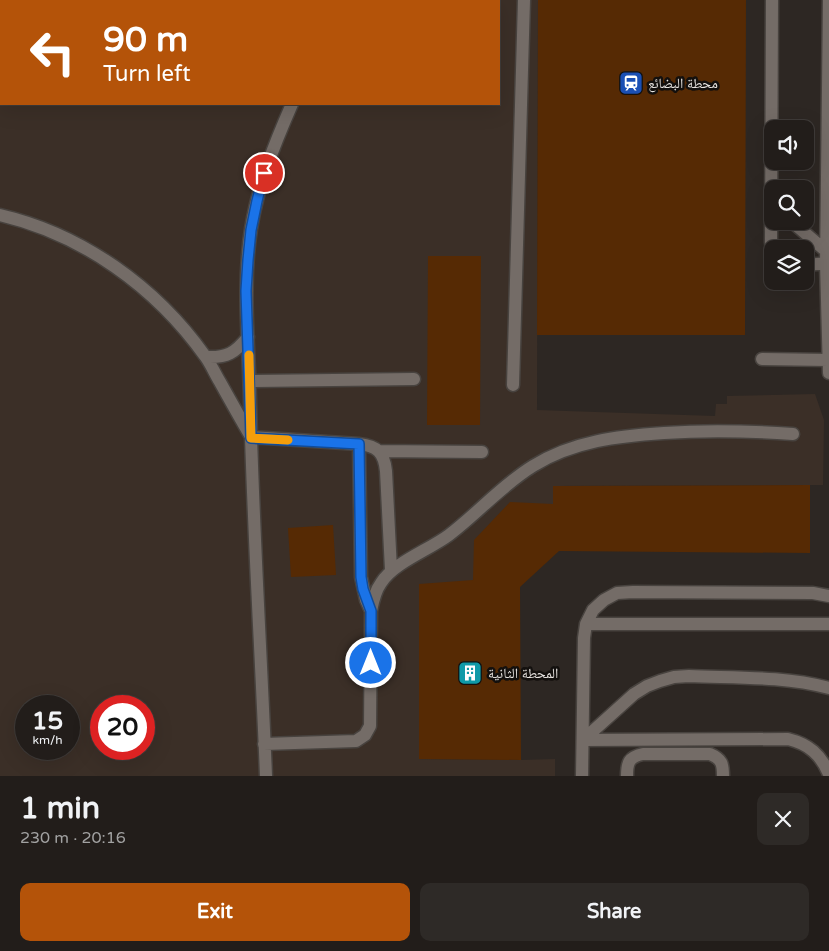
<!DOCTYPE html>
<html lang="en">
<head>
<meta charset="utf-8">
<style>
	body { margin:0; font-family:"Varela Round","Noto Naskh Arabic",sans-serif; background:#2e2a27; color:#f1f3f6; height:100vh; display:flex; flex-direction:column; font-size:19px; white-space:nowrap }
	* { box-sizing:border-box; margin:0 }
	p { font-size:16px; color:#a2a2a2 }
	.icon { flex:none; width:28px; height:28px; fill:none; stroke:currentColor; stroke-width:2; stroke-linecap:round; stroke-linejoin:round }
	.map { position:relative; height:776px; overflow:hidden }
	.side { display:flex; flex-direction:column; background:#221d1a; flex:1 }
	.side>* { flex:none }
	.banner { position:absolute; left:0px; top:0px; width:500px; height:105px; box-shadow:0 5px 20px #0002,0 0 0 1px #3f3b39; background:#b45309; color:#fff; overflow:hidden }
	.fabs { position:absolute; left:764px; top:120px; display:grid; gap:10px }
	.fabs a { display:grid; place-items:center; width:50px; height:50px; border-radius:10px; background:#221d1a; box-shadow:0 5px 20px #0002,0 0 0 1px #3f3b39; font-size:25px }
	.speed { position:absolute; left:15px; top:695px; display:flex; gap:10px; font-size:25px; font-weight:700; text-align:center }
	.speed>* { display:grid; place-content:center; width:65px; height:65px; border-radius:50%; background:#221d1a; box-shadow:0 5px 20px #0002,0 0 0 1px #3f3b39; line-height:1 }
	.speed small { font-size:12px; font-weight:400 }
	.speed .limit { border:8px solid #d22; background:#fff; color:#111 }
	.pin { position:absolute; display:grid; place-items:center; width:42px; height:42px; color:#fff; margin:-21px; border:2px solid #fff; border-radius:50%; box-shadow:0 1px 5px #0007 }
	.me { position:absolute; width:55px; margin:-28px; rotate:0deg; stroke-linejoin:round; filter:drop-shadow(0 0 4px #0008) }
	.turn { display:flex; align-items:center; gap:18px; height:105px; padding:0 20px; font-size:22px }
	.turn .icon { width:65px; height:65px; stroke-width:2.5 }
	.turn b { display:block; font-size:35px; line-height:42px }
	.round { display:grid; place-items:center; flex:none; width:52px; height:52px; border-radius:10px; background:#2e2a27 }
	.headline { display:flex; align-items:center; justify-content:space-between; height:85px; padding:0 20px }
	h1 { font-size:30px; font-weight:800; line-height:38px }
	.primary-button { display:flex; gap:10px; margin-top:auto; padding:10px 20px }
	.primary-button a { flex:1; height:58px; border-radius:10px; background:#b45309; color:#fff; font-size:20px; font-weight:800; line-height:58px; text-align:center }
	.primary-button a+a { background:#2e2a27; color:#f1f3f6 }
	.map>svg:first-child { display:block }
	.built { fill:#3b2f27; fill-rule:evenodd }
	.building { fill:#562a04 }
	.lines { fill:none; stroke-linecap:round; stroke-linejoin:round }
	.minor-casing { stroke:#48433f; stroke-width:15 }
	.minor { stroke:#746c67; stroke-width:12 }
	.route-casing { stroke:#114b97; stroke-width:12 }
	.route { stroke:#1a73e8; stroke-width:9 }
	.slow { stroke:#f59e0b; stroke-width:9 }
	.labels { text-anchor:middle; stroke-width:5; stroke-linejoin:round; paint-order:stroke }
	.poi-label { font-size:14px; fill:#e8e4e1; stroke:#13100e; text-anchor:start }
</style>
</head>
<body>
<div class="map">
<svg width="829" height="776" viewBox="0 0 829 776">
	<rect width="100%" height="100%" fill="#2d2723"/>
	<!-- built -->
	<path class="built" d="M 0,0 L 538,0 L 537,410 L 715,416 L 716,404 L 727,404 L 727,396 L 815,394 L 824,420 L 823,485 L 554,486 L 553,504 L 473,580 L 419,759 L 521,760 L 555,759 L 555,776 L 0,776 ZM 1,1 L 499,1 L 499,104 L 1,104 ZM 26,706 L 69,706 L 69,749 L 26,749 ZM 101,706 L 144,706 L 144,749 L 101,749 Z"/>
	<!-- building -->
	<path class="building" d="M 538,0 L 746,0 L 745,335 L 537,335 Z
		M 428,256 L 481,256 L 480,425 L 427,425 Z
		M 810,485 L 810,553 L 559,551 L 520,587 L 521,760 L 419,759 L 419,584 L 473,580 L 474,540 L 510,502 L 553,504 L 553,486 Z
		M 333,525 L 336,575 L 291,577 L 288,528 Z"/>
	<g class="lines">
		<!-- minor casing -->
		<g class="minor-casing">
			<path id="minor" d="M 772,0 L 771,242 L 772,252
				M 829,0 L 826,264 L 829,373
				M 336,1 L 337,0
				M 0,215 C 82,234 156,287 205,356 C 211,364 215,374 220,382 C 230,400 240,418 250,435
				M 791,221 L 826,251
				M 805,265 L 829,263
				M 206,357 C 227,358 235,353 248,337
				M 762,359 L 828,360
				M 250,381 L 414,379
				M 513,385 L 524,0
				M 251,437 L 359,444 C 377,446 384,452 386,471 L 391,570
				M 359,444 L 361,577 L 366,600 L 371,611
				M 379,451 L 482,452
				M 586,624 L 829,624
				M 583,740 L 634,694 L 647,686 L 660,681 L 674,677 L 689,676 C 735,678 784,676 829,688
				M 583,740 L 788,739 C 809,744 821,755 829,774
				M 264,744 L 356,741 L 365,735 L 370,726 L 371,611 C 373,601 375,591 381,583 C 393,563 429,550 449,535 C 478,513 502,485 533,466 C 573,441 619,436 664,433 C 707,430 750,431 793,434
				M 266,776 C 261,652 253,527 250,402 C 249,345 242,286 251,229 C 258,185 274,145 292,104
				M 582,776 L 584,638 L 586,624 L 593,610 L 604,600 L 617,593 L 633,592 L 813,593 L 829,596
				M 627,776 C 627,762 629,757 643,754 L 710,754 C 722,759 723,764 723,776"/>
		</g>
		<!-- minor -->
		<use href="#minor" class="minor"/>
	</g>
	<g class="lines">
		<!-- route casing -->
		<g class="route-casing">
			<path id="route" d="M 264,173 L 257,201 L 251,230 L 248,260 L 246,291 L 251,438 L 359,444 L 361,577 L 363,589 L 371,611 L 371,663"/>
		</g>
		<!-- route -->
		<use href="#route" class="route"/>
		<!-- slow -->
		<path class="slow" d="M 249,355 L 251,438 L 288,440"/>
	</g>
	<!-- icons -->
	<defs>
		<g id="station-square" transform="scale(1.25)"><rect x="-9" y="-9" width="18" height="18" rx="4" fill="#1a4fb4" stroke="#13100e"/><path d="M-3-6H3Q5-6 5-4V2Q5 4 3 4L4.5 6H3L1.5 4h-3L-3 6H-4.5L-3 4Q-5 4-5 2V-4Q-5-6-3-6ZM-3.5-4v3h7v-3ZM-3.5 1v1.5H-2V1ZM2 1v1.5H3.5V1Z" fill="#fff"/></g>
		<g id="building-square" transform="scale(1.25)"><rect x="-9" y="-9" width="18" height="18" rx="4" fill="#0f9aa8" stroke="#13100e"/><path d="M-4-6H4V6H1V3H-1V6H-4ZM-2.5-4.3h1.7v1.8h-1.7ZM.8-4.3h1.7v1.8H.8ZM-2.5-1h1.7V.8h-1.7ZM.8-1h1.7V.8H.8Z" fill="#fff"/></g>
	</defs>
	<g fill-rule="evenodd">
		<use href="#station-square" x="631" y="83"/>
		<use href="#building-square" x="470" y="673"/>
	</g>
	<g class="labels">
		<!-- poi labels -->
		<g class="poi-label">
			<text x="648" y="88">محطة البضائع</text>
			<text x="488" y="678">المحطة الثانية</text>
		</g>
	</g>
</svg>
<div class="fabs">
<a><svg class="icon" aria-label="sound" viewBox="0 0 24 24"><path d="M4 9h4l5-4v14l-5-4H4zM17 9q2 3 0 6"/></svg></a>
<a><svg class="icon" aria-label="search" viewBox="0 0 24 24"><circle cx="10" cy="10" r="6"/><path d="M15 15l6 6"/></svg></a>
<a><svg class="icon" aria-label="layers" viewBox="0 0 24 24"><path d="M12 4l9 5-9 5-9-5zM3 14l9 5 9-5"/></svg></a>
</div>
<div class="speed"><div>15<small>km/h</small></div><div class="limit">20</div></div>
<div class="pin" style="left:264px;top:173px;background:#d93025"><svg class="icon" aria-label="arrive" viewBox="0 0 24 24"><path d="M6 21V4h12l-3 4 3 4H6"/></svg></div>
<svg class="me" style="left:371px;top:663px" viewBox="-20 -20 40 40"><circle r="17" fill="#1a73e8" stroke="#fff" stroke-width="3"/><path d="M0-11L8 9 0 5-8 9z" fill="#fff"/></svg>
<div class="banner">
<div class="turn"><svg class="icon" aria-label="left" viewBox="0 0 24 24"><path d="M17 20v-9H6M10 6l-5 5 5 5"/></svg><div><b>90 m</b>Turn left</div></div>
</div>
</div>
<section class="side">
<div class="headline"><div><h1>1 min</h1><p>230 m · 20:16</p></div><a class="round"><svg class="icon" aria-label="close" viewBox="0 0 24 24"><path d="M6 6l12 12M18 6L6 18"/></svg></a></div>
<div class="primary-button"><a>Exit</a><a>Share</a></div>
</section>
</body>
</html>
